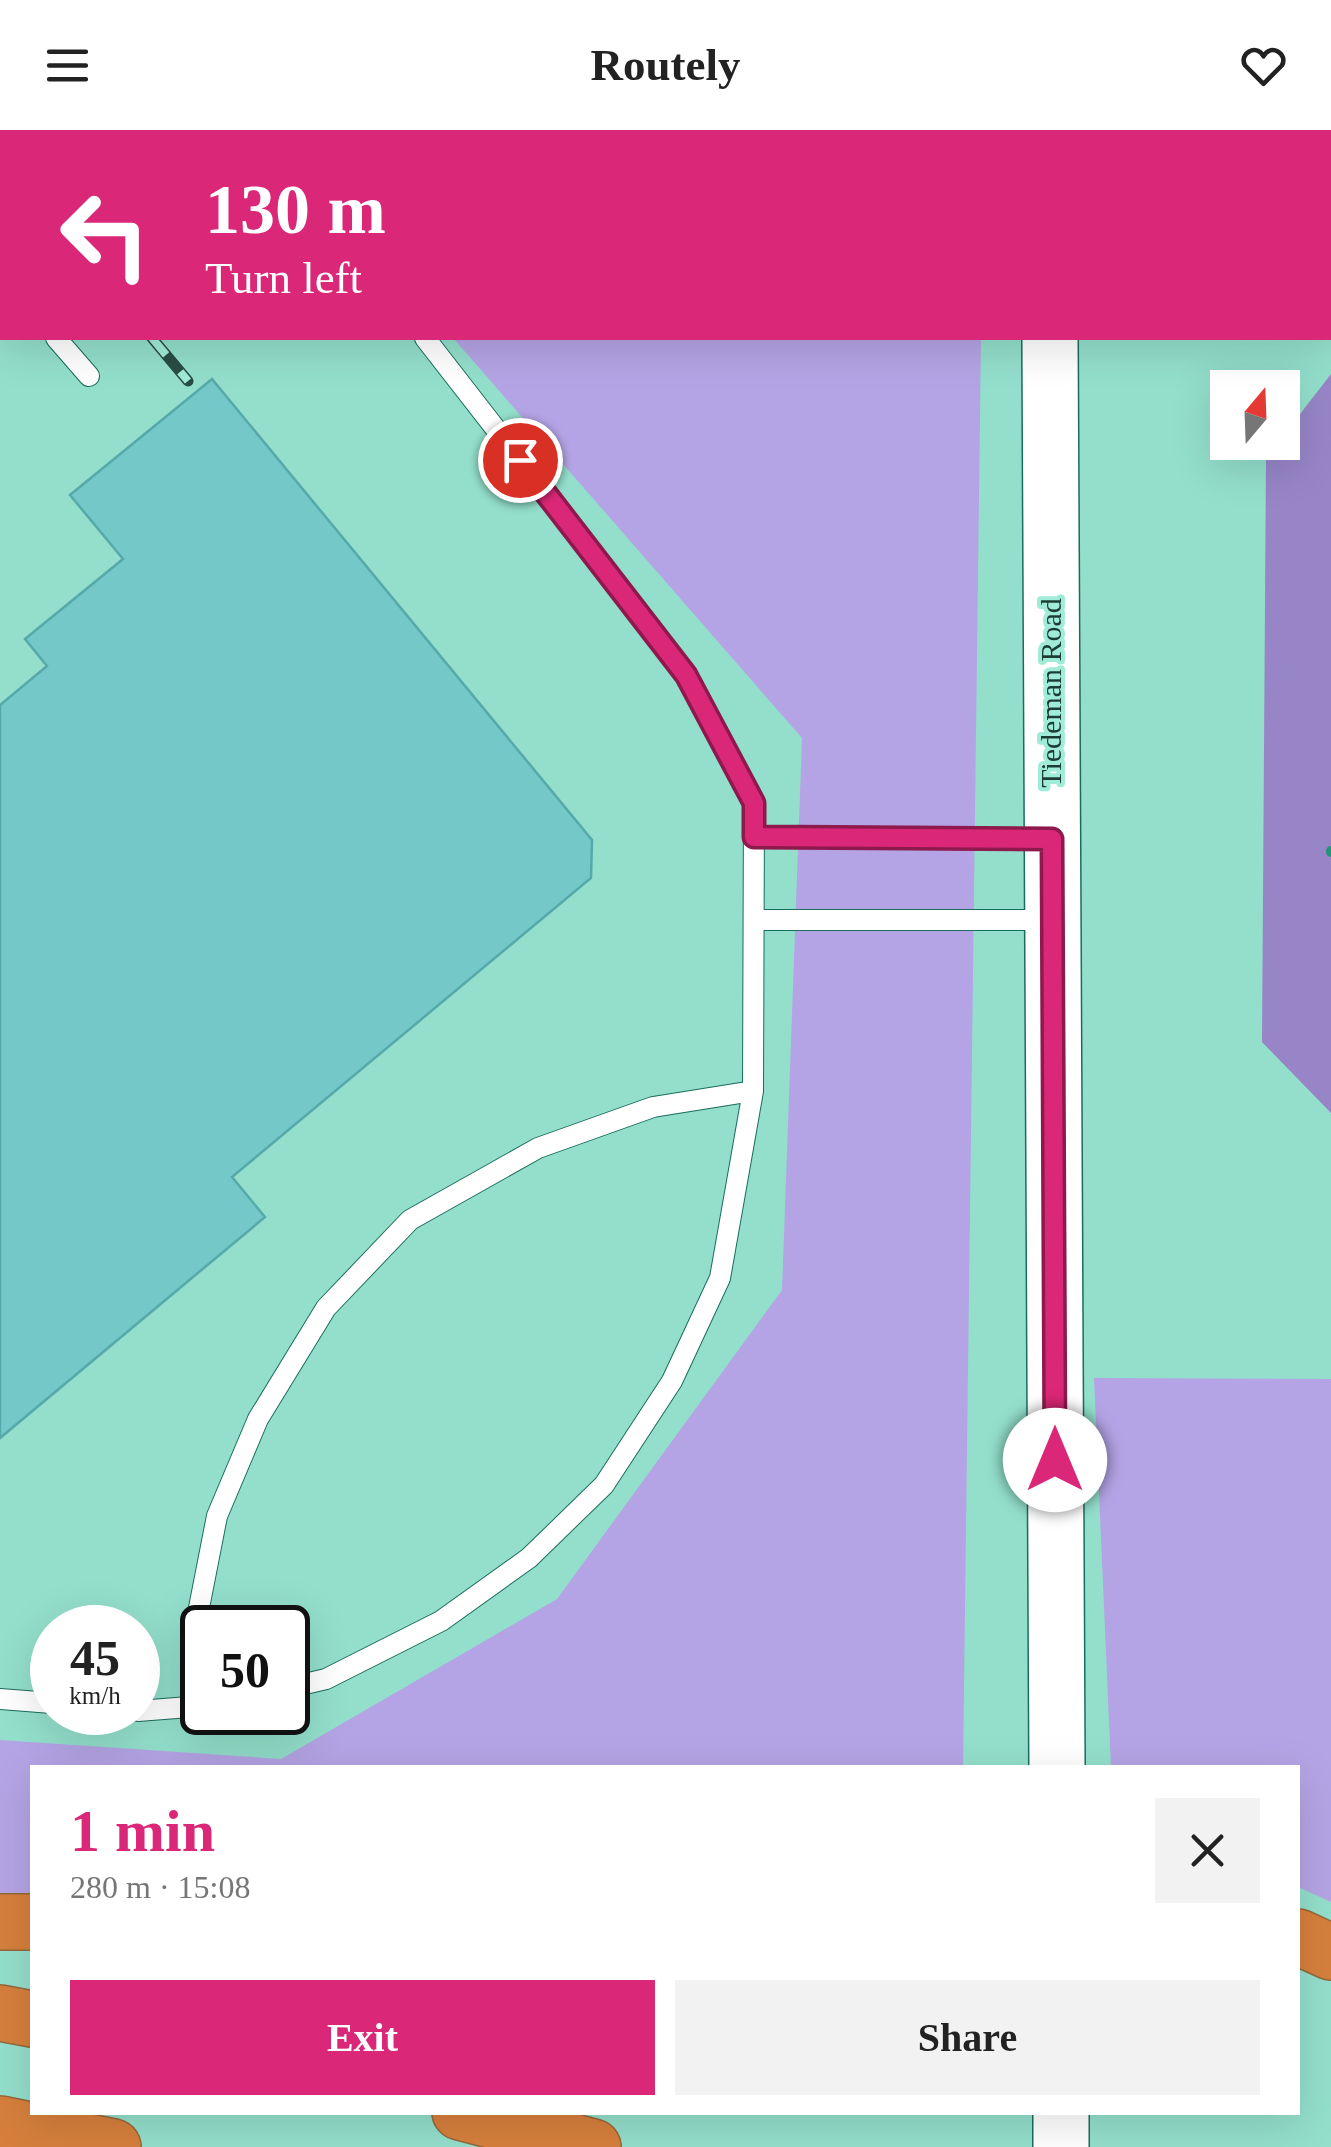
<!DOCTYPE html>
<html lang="en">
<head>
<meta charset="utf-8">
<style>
	body { margin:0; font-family:"Times New Roman",serif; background:#f2f2f2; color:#222; height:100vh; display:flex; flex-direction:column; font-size:38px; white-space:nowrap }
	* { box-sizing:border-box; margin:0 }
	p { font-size:32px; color:#767676 }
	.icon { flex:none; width:55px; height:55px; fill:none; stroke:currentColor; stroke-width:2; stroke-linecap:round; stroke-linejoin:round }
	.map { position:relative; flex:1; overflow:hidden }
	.details { position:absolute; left:30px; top:1635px; width:1270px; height:350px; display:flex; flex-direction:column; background:#fff; border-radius:0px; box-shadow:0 10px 40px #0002 }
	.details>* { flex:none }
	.hud { position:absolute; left:0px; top:0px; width:1332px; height:210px; box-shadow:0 10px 40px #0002; background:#db2777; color:#fff; overflow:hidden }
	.needle { width:65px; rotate:19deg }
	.buttons { position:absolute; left:1210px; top:240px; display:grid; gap:20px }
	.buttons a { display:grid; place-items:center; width:90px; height:90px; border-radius:0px; background:#fff; box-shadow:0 10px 40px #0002; font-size:50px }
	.speed { position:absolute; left:30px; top:1475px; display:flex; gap:20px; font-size:50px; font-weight:700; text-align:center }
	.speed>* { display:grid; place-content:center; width:130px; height:130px; border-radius:50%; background:#fff; box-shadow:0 10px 40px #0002; line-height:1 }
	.speed small { font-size:25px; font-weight:400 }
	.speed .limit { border:5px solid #111; border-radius:15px; background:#fff; color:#111 }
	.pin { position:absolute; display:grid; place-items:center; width:85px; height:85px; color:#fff; margin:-42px; border:5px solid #fff; border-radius:50%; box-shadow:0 2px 10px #0007 }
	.me { position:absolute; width:110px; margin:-55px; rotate:0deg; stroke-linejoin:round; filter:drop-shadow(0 0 8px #0008) }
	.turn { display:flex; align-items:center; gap:35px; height:210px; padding:0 40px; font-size:45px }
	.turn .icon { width:130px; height:130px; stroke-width:2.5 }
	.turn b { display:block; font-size:70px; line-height:85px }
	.round { display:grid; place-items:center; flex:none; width:105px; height:105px; border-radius:0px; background:#f2f2f2 }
	.head { display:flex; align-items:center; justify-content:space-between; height:170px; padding:0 40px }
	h1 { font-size:60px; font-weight:600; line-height:75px; color:#db2777 }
	.button { display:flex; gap:20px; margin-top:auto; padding:20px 40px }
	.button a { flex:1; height:115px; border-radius:0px; background:#db2777; color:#fff; font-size:40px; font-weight:600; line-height:115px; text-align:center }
	.button a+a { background:#f2f2f2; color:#222 }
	header { display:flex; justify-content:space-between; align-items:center; height:130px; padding:0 40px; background:#fff; font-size:45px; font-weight:600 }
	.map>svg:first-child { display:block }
	.green { fill:#b4a4e5 }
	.forest { fill:#9785c8 }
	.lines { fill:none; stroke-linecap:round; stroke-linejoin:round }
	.stream { stroke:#27927c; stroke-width:10 }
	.building { fill:#75c8c8; stroke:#56a9aa; stroke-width:2.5 }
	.lane-casing { stroke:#1a6d5c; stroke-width:22 }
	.secondary-casing { stroke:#1a6d5c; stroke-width:58 }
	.highway-casing { stroke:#956839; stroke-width:58 }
	.lane { stroke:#fff; stroke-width:20 }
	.secondary { stroke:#fff; stroke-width:55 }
	.highway { stroke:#d67f3c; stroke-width:55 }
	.rail-casing { stroke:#294d44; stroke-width:11 }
	.rail { stroke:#a0ecd8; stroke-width:8; stroke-dasharray:22; stroke-linecap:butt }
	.route-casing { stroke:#8e194d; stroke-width:25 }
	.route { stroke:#db2777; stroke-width:18 }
	.labels { text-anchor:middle; stroke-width:8; stroke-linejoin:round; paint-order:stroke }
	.street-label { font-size:30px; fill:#1c3c34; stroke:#a0ecd8 }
</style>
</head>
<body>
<header><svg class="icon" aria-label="menu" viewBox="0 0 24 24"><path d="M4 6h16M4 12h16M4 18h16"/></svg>Routely<svg class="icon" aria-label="heart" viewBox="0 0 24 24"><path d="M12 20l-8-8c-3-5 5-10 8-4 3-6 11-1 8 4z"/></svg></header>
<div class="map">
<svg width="1331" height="2017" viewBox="0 0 1331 2017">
	<rect width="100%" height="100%" fill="#93dfcb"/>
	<!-- green -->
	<path class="green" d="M 272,0 L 992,0 L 991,2 Z
		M 453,208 L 981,208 L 963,1637 L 32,1638 L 32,1763 L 0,1765 L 0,1610 L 281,1629 L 557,1469 L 782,1160 L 802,608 Z
		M 1094,1248 L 1331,1249 L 1331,1772 L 1298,1757 L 1298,1638 L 1111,1637 Z"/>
	<!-- forest -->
	<path class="forest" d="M 1331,244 L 1331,983 L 1262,912 L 1266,327 L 1282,312 L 1283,306 Z"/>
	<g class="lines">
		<!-- stream -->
		<path class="stream" d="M 1331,721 L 1331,722"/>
	</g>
	<!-- building -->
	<path class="building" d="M 212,249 L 592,710 L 591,748 L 232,1047 L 265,1087 L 0,1308 L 0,575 L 47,536 L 25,509 L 123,429 L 70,365 Z"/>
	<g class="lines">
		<!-- lane casing -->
		<g class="lane-casing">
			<path id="lane" d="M 256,0 L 258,2
				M 349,2 L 353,0
				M 475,2 L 478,0
				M 1201,2 L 1202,0
				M 1330,130 L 1331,128
				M 0,142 L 2,145
				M 56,208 L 89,246
				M 754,707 L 1050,709
				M 754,790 L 1052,790
				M 288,1558 L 326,1549 L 441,1491 L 529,1428 L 604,1355 L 672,1251 L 720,1148 L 753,961 L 754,673 L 687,545 L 425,208
				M 0,1569 L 52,1573
				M 196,1577 L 198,1483 L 217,1386 L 258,1289 L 326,1178 L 410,1090 L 538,1018 L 653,977 L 753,961
				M 138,1581 L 202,1576"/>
		</g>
		<!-- secondary casing -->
		<g class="secondary-casing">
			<path id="secondary" d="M 1066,2 L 1067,0
				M 1050,208 L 1057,1638
				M 1061,1982 L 1061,2017"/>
		</g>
		<!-- highway casing -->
		<g class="highway-casing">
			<path id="highway" d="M 0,1792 L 32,1792
				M 1298,1807 L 1331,1822
				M 0,1883 L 32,1889
				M 460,1982 L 593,2017
				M 0,1994 L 113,2017"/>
		</g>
		<!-- lane -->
		<use href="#lane" class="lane"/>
		<!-- secondary -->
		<use href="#secondary" class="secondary"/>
		<!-- highway -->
		<use href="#highway" class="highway"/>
		<!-- rail casing -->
		<g class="rail-casing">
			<path id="rail" d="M 0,23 L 2,26
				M 152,208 L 188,251"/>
		</g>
		<!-- rail -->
		<use href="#rail" class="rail"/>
	</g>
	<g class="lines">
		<!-- route casing -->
		<g class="route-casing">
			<path id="route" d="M 520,330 L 686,545 L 754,673 L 754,707 L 1052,709 L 1055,1330"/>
		</g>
		<!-- route -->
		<use href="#route" class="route"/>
	</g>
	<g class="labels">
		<!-- street labels -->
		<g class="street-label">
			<text transform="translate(1051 563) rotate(-90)" y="10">Tiedeman Road</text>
		</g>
	</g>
</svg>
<div class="buttons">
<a><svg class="needle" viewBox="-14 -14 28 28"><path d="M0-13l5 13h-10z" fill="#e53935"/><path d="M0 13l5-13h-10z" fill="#767676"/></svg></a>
</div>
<div class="speed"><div>45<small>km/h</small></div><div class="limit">50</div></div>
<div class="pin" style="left:520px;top:330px;background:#d93025"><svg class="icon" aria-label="arrive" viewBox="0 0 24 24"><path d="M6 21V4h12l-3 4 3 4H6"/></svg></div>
<svg class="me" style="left:1055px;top:1330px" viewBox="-20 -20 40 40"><circle r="19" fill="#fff"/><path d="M0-13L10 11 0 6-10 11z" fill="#db2777"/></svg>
<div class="hud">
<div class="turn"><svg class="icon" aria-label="left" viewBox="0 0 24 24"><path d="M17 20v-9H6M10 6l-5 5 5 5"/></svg><div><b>130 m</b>Turn left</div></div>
</div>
<section class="details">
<div class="head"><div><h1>1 min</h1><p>280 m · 15:08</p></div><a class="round"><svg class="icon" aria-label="close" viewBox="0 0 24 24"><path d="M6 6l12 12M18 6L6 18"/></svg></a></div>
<div class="button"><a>Exit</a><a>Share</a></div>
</section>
</div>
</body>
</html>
